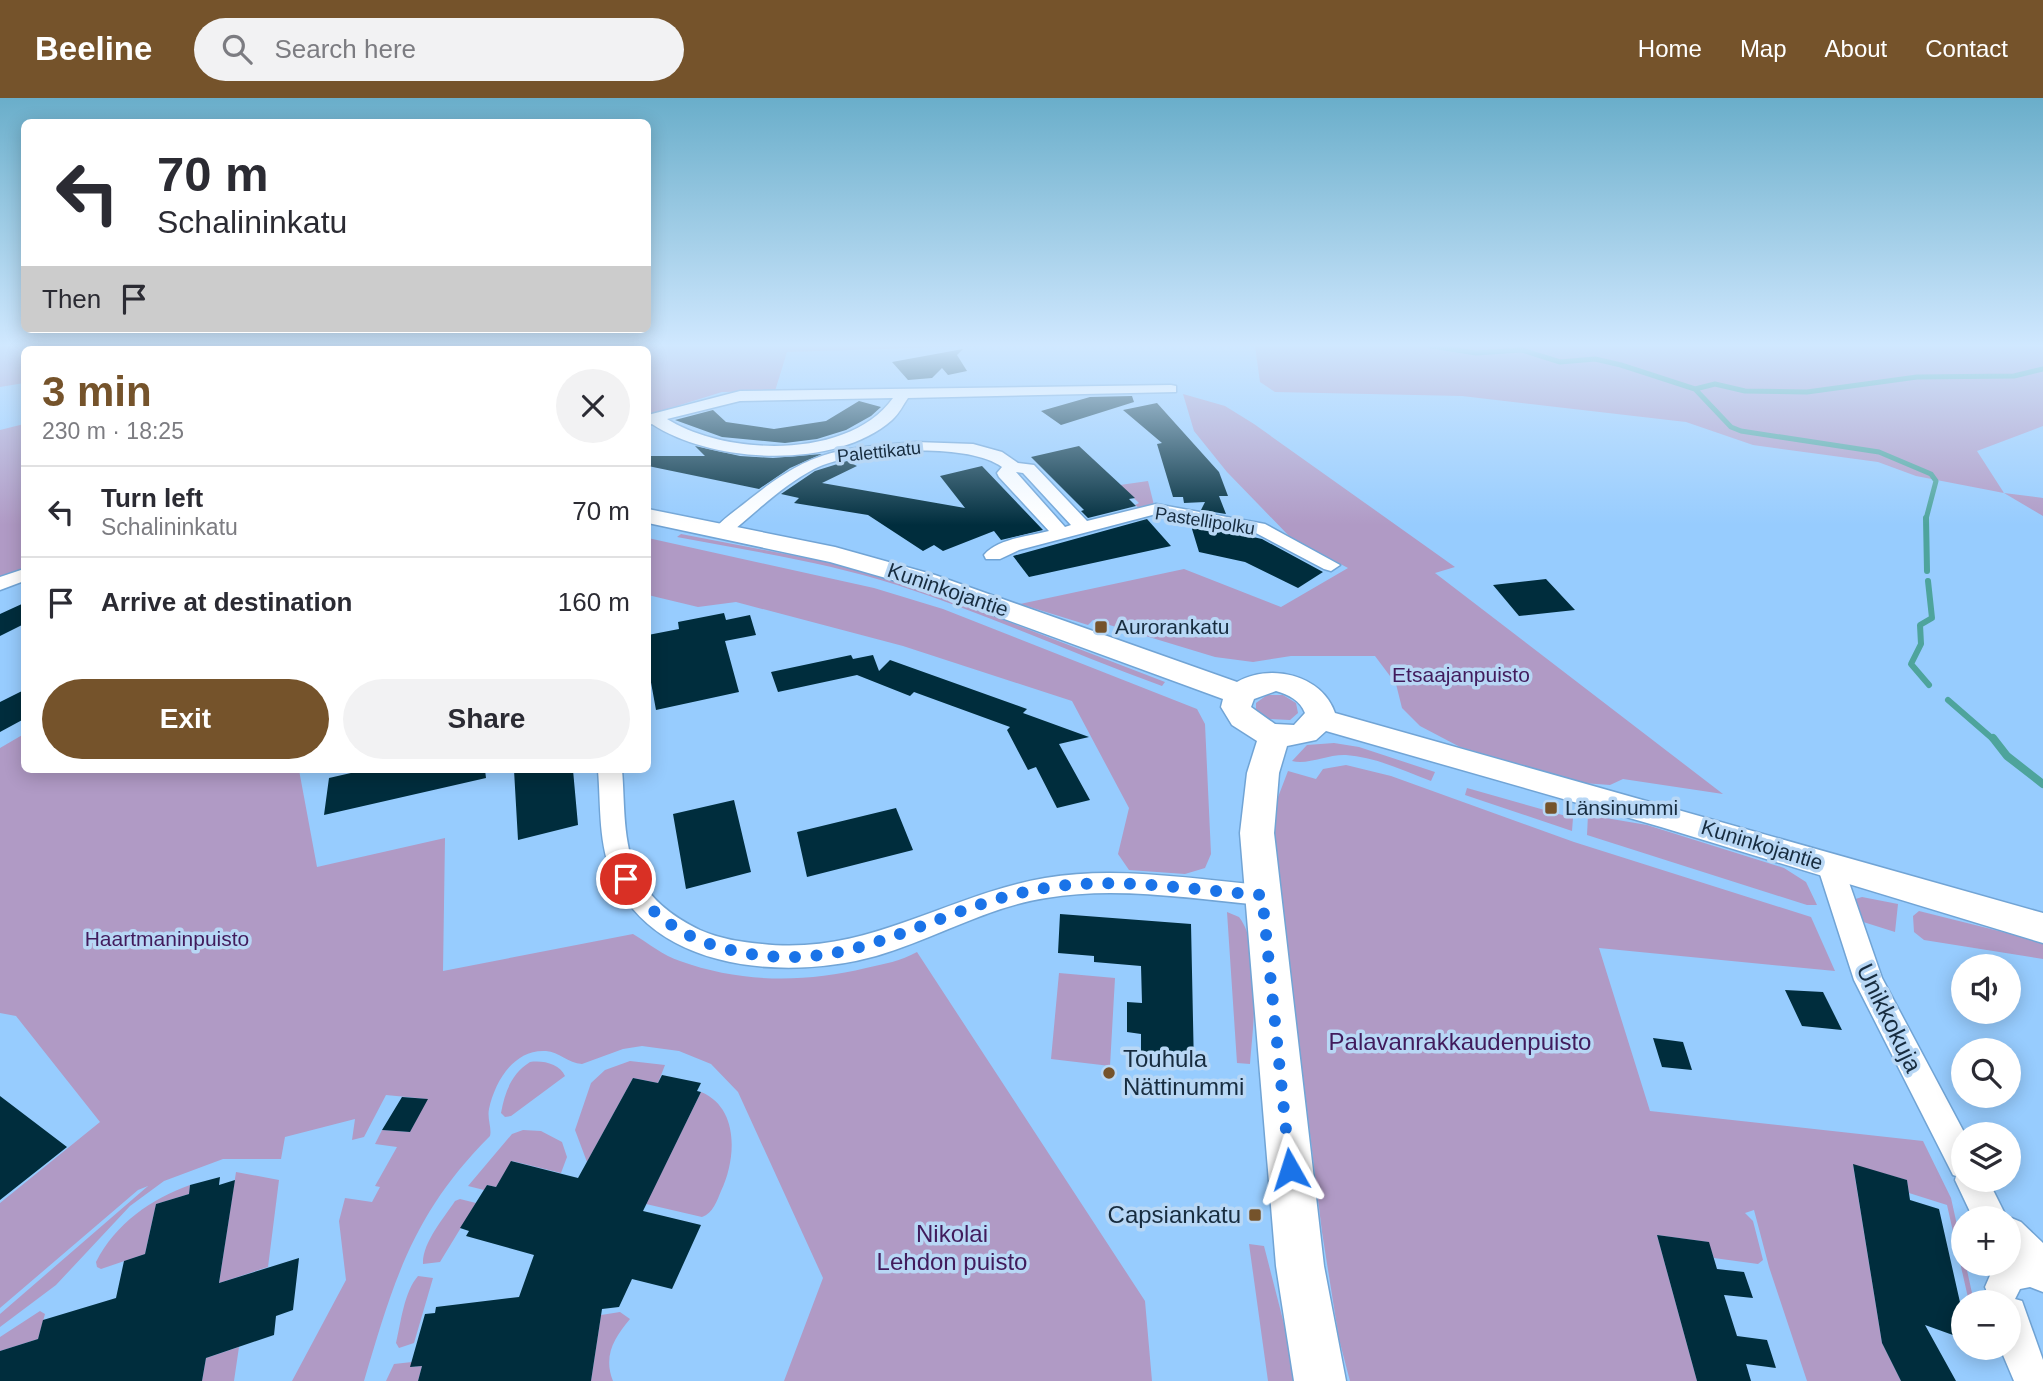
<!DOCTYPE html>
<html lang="en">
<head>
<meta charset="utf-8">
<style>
	body { margin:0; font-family:Arial,sans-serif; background:#f2f2f3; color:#2b2b33; height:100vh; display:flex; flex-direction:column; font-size:26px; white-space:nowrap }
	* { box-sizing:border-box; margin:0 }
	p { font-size:23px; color:#7c7c81 }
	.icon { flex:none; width:38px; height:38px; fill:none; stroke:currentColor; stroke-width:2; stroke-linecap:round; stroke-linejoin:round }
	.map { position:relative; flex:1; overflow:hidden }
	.details { position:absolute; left:21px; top:248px; width:630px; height:427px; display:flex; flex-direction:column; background:#fff; border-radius:10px; box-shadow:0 4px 18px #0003 }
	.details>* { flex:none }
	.guide { position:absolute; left:21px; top:21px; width:630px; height:214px; border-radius:10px; box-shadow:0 4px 18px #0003; background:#fff; color:#2b2b33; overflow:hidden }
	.controls { position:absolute; left:1951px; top:856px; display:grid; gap:14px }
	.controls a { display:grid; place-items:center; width:70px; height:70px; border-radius:50%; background:#fff; box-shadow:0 4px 18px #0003; font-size:35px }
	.pin { position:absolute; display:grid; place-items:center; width:60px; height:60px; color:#fff; margin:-30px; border:4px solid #fff; border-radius:50%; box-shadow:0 2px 7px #0007 }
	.me { position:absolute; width:77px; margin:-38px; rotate:354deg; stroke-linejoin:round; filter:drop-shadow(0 0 5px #0008) }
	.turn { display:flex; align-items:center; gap:24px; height:147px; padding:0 21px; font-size:32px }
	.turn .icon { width:91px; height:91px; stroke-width:2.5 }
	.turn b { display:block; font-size:49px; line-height:60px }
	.then { display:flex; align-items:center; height:66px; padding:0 21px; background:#0003; gap:14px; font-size:26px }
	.round { display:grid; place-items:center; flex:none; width:74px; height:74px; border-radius:37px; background:#f2f2f3 }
	.headline { display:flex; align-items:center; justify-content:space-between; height:119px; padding:0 21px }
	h1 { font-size:42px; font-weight:800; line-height:52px; color:#75532b }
	.primary-button { display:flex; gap:14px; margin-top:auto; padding:14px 21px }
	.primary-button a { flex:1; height:80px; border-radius:42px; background:#75532b; color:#fff; font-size:28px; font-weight:800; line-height:80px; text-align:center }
	.primary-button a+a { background:#f2f2f3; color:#2b2b33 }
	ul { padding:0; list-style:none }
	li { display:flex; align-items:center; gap:21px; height:91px; padding:0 21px; border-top:2px solid #e1e1e2 }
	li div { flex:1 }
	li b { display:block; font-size:26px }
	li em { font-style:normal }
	header { display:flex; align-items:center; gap:42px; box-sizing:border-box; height:98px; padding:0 35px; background:#75532b; color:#fff }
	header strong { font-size:33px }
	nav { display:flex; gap:38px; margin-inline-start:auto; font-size:24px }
	.search { width:490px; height:63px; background:#f2f2f3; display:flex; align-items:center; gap:18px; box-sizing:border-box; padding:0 24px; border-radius:38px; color:#7c7c81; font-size:26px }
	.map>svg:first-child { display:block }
	.green { fill:#b09ac5 }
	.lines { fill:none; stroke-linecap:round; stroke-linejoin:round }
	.stream-far2 { stroke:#4ea49c; stroke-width:5 }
	.stream-far1 { stroke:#4ea49c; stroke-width:6 }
	.stream { stroke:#4ea49c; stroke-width:8 }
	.building { fill:#002d3d }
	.street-casing { stroke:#71a4d5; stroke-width:3 }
	.secondary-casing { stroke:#71a4d5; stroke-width:3 }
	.street { fill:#fff; fill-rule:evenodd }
	.secondary { fill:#fff; fill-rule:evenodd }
	.route { stroke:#1a73e8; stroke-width:12; stroke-dasharray:0 21.6 }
	.poi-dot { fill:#75532b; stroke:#b8d7f5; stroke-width:2.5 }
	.labels { text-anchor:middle; stroke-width:7; stroke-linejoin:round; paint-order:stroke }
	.far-street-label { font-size:18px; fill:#172c3f; stroke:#b8d7f5 }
	.street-label { font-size:21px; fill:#172c3f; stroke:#b8d7f5 }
	.poi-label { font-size:21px; fill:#172c3f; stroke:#b8d7f5; text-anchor:start }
	.park-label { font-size:21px; fill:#411b5c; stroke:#b8d7f5 }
	.near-street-label { font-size:24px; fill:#172c3f; stroke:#b8d7f5 }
	.near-park-label { font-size:24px; fill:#411b5c; stroke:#b8d7f5 }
	.near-poi-label { font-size:24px; fill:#172c3f; stroke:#b8d7f5; text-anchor:start }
</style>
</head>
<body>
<header>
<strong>Beeline</strong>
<div class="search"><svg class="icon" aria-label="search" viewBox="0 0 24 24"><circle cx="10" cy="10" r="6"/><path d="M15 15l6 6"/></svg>Search here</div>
<nav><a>Home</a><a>Map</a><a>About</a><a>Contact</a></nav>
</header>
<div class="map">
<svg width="2043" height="1283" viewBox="0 0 2043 1283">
	<rect width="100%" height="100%" fill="#97ccfe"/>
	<!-- green -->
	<path class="green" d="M 0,248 L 83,248 L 83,252 L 24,252 L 24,285 L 0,289 Z
		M 215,248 L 980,248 L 787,254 L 775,293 L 722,294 L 648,317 L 648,252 L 330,252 L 320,248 L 308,252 L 217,252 Z
		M 1255,248 L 2043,248 L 2043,328 L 1977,353 L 2004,395 L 2043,400 L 2043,418 L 2004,395 L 1916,378 L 1878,364 L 1753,347 L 1686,324 L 1462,298 L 1275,294 L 1260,284 Z
		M 1183,296 L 1225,308 L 1254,326 L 1455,469 L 1435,475 L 1723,696 L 1623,681 L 1610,687 L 1583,685 L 1460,649 L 1420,628 L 1402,610 L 1396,586 L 1375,558 L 1291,558 L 1253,564 L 1215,559 L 1093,522 L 1088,527 L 1020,506 L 1184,471 L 1281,509 L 1348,470 L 1290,439 L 1227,374 L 1194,333 Z
		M 24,326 L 24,470 L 0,479 L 0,332 Z
		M 1148,383 L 1154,407 L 1139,410 L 1135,407 L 1139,405 L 1120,387 Z
		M 681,436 L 853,469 L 923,491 L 1165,584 L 1162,588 C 1073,556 987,516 897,487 C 826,464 750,453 677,439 Z
		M 648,440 L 874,490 L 943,511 L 1197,611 L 1205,626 L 1211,756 L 1205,770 L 1185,776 L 1129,772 L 1118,756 L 1129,710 L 1072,603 L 903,548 L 736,504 L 698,509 L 648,497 Z
		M 1267,597 L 1283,597 L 1296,605 L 1298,615 L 1290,622 L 1268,621 L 1256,611 L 1256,605 Z
		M 24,636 L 24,672 L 299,672 L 317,769 L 445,740 L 443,873 L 633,836 C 648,845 664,858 680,863 C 741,885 804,885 866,870 C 884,866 901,863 917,854 L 1145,1203 L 1152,1283 L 784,1283 L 823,1180 L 738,994 L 711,966 L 679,953 L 642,948 L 623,951 L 582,966 C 568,965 559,954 546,953 C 514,951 495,983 489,1011 C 487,1021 492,1030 490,1038 C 413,1115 394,1182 364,1283 L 292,1283 L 346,1182 L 339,1123 L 345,1100 L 372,1104 L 380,1089 L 375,1088 L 397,1049 L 375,1046 L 382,1032 L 410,1034 L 427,1001 L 386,997 L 364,1039 L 352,1042 L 355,1021 L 285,1039 L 281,1061 L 223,1061 L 164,1083 L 130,1108 L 56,1187 L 0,1229 L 0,1216 L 148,1088 L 138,1092 L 0,1210 L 0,1105 L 100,1024 L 16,918 L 0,915 L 0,650 Z
		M 1334,645 L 1359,649 L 1435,674 L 1431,683 C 1404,673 1376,659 1346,657 C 1328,656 1309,667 1292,663 L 1307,647 Z
		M 1346,667 L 1391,678 L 1574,744 L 1811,819 L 1835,873 L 1599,850 L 1650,1013 L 1923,1043 L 1951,1100 L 1974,1204 L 1969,1204 L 1947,1107 L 1909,1095 L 1907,1082 L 1853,1067 L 1882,1245 L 1901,1283 L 1807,1283 L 1769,1169 L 1754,1112 L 1745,1115 L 1753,1123 L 1763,1162 L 1758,1166 L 1714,1160 L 1708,1144 L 1657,1137 L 1697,1283 L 1350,1283 L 1339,1241 L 1322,1134 L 1274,741 L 1275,707 L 1288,673 L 1316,681 L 1323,671 Z
		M 1467,690 L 1573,720 L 1572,733 L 1465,697 Z
		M 1588,717 L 1647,727 L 1784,770 L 1806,784 L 1817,807 L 1807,807 L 1587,737 Z
		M 1862,799 L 1898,806 L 1895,834 L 1857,822 L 1852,802 Z
		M 1919,813 L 2043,844 L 2043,861 L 1924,842 L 1914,834 L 1913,818 Z
		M 1227,814 L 1239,819 C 1263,850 1253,928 1250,966 L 1237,965 Z
		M 1059,875 L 1115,880 L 1110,968 L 1051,961 Z
		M 630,963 L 665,967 L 658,985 L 633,980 L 587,1064 L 575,1032 L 591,985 L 605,972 Z
		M 530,964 C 543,962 560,966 565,978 L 511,1018 L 505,1019 L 501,1015 C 505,994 511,976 530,964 Z
		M 701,994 C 740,1010 736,1062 721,1093 C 717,1103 713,1115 702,1119 L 646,1106 Z
		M 523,1032 L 541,1033 L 562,1044 L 567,1059 L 561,1075 L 512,1063 L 496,1089 L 487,1087 L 484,1092 L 468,1088 L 512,1036 Z
		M 236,1074 L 279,1082 L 268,1169 L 219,1185 Z
		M 190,1087 L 189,1096 L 156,1106 L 145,1156 L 101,1171 L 97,1169 L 96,1164 C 116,1125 151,1101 190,1087 Z
		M 460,1101 L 476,1105 L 440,1164 L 423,1166 C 422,1145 444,1120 455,1103 Z
		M 1249,1146 L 1264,1148 L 1293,1261 L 1296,1283 L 1268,1283 Z
		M 418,1178 L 433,1180 L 414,1245 L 399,1250 L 396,1245 C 401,1224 404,1194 418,1178 Z
		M 40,1213 L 45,1216 L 38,1241 L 0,1253 L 0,1239 Z
		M 620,1214 L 630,1221 C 614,1240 603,1258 613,1283 L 591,1283 L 601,1217 Z
		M 239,1249 L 234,1283 L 202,1283 L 206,1260 Z
		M 412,1264 L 411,1269 L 422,1268 L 418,1283 L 386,1283 L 394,1266 Z"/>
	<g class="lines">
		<!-- stream-far2 -->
		<path class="stream-far2" d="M 273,248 L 280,252
			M 1431,248 L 1476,255 L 1522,252 L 1560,264 L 1595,261 L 1621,267 L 1695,291 L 1731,329 L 1741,333 L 1879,354 L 1931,376 L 1936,383 L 1926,421
			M 294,252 L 305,248
			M 332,252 L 337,248
			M 543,252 L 554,248
			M 1695,291 L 1715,286 L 1745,293 L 1807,294 L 1917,279 L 2014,278 L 2043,271"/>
		<!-- stream-far1 -->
		<path class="stream-far1" d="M 1926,420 L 1927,473
			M 1928,483 L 1932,520 L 1920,527 L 1921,546 L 1911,566 L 1929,587
			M 1948,602 L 1994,642"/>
		<!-- stream -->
		<path class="stream" d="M 1993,640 L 2007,658 L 2043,686"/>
	</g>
	<!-- building -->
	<path class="building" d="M 963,251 L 957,257 L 967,273 L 948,277 L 942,270 L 932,280 L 908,282 L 892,264 Z
		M 1132,298 L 1134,304 L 1061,327 L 1041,313 L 1090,299 Z
		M 859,303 L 881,309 L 871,318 L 846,332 L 817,341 L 785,345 L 722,339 L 675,322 L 713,312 L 726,324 L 774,331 L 826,323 Z
		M 1157,305 L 1219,374 L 1228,398 L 1219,398 L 1226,416 L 1201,412 L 1205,404 L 1184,405 L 1183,399 L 1173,399 L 1157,346 L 1162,345 L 1123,312 Z
		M 695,348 L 740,358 L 773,360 L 822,356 L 790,370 L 759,391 L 648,368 L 648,358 L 705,358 Z
		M 1079,348 L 1135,400 L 1129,401 L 1136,408 L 1088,420 L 1081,413 L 1084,412 L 1031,359 Z
		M 847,363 L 857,368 L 822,385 L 965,410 L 940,378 L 982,368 L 1043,432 L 1001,442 L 994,433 L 943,453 L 934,447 L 923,453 L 868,417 L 794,405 L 799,400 L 781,396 L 815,373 Z
		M 1147,421 L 1171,448 L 1029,479 L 1013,458 Z
		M 1195,426 L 1262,441 L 1323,474 L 1298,490 L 1245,464 L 1199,454 L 1192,431 Z
		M 1546,481 L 1575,512 L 1519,518 L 1493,487 Z
		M 24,505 L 24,526 L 0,538 L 0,516 Z
		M 724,515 L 726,522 L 750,517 L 756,537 L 725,543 L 739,594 L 656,612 L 648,568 L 648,537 L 679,531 L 678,524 Z
		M 851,557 L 853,561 L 873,557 L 879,573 L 890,562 L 1027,611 L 1023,615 L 1089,639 L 1059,646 L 1090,702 L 1057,710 L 1036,669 L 1028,672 L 1007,632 L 1010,629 L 914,594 L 910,598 L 857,577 L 778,594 L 771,574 Z
		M 24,592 L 24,621 L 0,634 L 0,604 Z
		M 364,672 L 485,672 L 486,680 L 324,717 L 329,680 Z
		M 514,672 L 573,672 L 578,727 L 518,742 Z
		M 734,702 L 751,774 L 686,791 L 673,716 Z
		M 896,710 L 913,752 L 807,779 L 797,734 Z
		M 1060,816 L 1191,826 L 1194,970 L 1141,966 L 1141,936 L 1127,934 L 1127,904 L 1142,905 L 1141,868 L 1094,864 L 1094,858 L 1058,855 Z
		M 1785,892 L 1823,894 L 1842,932 L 1802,928 Z
		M 1653,940 L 1683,944 L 1692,972 L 1662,969 Z
		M 662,977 L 701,985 L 697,993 L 701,994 L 643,1113 L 701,1127 L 672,1191 L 632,1181 L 619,1209 L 602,1211 L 591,1283 L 418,1283 L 422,1268 L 410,1269 L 425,1216 L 435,1215 L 436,1209 L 519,1199 L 534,1157 L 466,1138 L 469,1133 L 460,1130 L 487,1087 L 496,1089 L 511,1063 L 578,1080 L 633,980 L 658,985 Z
		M 0,998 L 67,1049 L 0,1102 Z
		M 402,999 L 428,1001 L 410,1034 L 382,1032 Z
		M 1853,1066 L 1907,1082 L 1910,1102 L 1939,1111 L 1964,1222 L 1964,1241 L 1925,1227 L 1956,1283 L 1901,1283 L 1882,1245 Z
		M 220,1079 L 219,1087 L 235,1082 L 219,1185 L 299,1160 L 293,1212 L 276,1218 L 274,1237 L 206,1260 L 202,1283 L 0,1283 L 0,1253 L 38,1241 L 43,1222 L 116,1200 L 124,1163 L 145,1156 L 156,1106 L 189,1096 L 190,1087 Z
		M 1657,1137 L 1709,1144 L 1717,1171 L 1744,1174 L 1753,1200 L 1724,1197 L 1737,1238 L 1767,1242 L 1776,1270 L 1746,1266 L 1751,1283 L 1697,1283 Z"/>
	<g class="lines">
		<!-- street casing -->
		<g class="street-casing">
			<path id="street" d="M 1171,287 L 1176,288 L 1176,294 L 908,300 C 903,307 899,316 892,322 C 835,372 713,366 652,326 L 648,327 L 648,317 L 740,293 ZM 893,300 C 849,362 726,358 667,321 L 740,303 Z
				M 915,344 L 973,346 L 1002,354 L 1018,365 L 1034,367 L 1087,423 L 1156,406 L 1265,426 L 1340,467 L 1331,473 L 1324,471 L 1254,434 L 1156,416 L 1019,452 L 1000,461 L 986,461 L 984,457 C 997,441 1029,438 1049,433 L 999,379 L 997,375 L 1002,369 C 966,343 853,351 814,371 C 782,388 756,414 728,437 L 722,438 L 713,433 C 722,421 738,411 750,401 C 813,351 837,351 915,344 ZM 1016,374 L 1023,375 L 1071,427 L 1065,429 Z
				M 24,471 L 24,483 L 0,492 L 0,479 Z
				M 598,672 L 622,672 C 625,705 622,746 638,777 C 651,803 675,820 700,832 C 720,841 741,844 762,846 C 867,858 946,797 1045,780 C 1116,768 1190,781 1262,787 L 1271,790 L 1275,797 L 1271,804 L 1262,807 C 1191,801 1118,788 1046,800 C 987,809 934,841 876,858 C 790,882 657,875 614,781 C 598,748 601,708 598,672 Z
				M 1830,757 L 1839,760 L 1843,767 L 1882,880 L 1965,1036 L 1964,1082 L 1988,1082 L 2007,1120 L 1973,1120 L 1955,1082 L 1956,1078 L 1953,1077 L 1854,882 L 1817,767 L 1821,760 Z
				M 2009,1119 L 2021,1124 L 2043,1145 L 2043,1194 L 2030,1189 L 2020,1191 L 2015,1201 L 2022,1203 L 2043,1262 L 2043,1283 L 2014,1283 L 2000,1250 L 2009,1250 L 2009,1204 L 1990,1201 L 1985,1189 L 1995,1166 L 2009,1166 Z"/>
		</g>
		<!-- secondary casing -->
		<g class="secondary-casing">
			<path id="secondary" d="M 193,248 L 212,248 L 215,252 L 195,252 Z
				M 648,411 L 835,449 L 935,477 L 1237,584 C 1271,565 1322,577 1335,615 L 2043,815 L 2043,845 L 1661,729 L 1326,633 L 1316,642 L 1287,648 L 1279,675 L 1274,735 L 1324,1168 L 1346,1283 L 1294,1283 L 1276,1168 L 1240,735 L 1247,675 L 1257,643 L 1232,627 L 1221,609 L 1223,601 L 917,489 L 830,464 L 648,425 ZM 1276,593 C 1289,597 1300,602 1305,615 L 1294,627 L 1275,626 L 1251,609 L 1254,601 Z"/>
		</g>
		<!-- street -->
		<use href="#street" class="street"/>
		<!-- secondary -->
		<use href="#secondary" class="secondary"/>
	</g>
	<!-- sky -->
	<linearGradient id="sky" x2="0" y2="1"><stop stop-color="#6aaeca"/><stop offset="0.58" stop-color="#d0e8ff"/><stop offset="1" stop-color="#d0e8ff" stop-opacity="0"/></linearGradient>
	<rect width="2043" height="427" fill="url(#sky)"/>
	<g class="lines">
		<!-- route -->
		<path class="route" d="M 626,781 C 651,817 682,839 723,850 C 851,885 928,809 1045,790 C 1116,778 1191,792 1262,797 L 1290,1071"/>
	</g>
	<!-- markers -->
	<g class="poi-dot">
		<rect x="1094" y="522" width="14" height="14" rx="3.5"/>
		<rect x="1544" y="703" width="14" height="14" rx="3.5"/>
		<circle cx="1109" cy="975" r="7"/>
		<rect x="1248" y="1110" width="14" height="14" rx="3.5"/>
	</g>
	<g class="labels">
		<!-- far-street labels -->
		<g class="far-street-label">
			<text transform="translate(879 354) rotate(-6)" y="6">Palettikatu</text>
			<text transform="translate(1205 423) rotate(9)" y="6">Pastellipolku</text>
		</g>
		<!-- street labels -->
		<g class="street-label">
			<text transform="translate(948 492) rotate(19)" y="7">Kuninkojantie</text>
			<text transform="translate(1762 747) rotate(17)" y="7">Kuninkojantie</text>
		</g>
		<!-- poi labels -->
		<g class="poi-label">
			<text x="1115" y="536">Aurorankatu</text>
			<text x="1565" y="717">Länsinummi</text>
		</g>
		<!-- park labels -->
		<g class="park-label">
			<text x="1461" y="584">Etsaajanpuisto</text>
			<text x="167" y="848">Haartmaninpuisto</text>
		</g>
		<!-- near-street labels -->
		<g class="near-street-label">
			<text transform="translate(1889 920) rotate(64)" y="8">Unikkokuja</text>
		</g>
		<!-- near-park labels -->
		<g class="near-park-label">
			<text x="1460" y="952">Palavanrakkaudenpuisto</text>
			<text x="952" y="1144">Nikolai<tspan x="952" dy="28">Lehdon puisto</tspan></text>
		</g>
		<!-- near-poi labels -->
		<g class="near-poi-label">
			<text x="1123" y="969">Touhula<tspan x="1123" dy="28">Nättinummi</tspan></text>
			<text x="1241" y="1125" text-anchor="end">Capsiankatu</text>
		</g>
	</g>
</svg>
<div class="controls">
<a><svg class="icon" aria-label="sound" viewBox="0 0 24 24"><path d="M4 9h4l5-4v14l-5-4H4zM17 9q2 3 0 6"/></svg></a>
<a><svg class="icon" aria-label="search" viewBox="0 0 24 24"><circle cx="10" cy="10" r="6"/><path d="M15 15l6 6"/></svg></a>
<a><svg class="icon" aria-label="layers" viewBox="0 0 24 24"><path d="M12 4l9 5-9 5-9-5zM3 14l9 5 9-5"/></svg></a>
<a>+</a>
<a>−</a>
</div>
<div class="pin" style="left:626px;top:781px;background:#d93025"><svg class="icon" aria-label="arrive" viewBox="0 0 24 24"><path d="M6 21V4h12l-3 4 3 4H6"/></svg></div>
<svg class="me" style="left:1290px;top:1071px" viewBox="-20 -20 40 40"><path d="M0-17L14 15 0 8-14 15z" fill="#1a73e8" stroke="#fff" stroke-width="4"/></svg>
<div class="guide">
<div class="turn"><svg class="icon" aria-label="left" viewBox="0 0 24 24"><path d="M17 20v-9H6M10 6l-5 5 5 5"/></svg><div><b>70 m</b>Schalininkatu</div></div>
<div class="then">Then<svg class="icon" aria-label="arrive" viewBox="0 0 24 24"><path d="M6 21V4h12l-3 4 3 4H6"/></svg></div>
</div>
<section class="details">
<div class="headline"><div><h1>3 min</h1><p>230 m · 18:25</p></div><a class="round"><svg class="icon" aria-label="close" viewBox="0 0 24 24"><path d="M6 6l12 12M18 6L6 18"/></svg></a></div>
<ul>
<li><svg class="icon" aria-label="left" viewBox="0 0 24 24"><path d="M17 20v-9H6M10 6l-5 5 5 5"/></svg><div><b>Turn left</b><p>Schalininkatu</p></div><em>70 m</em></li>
<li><svg class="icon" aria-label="arrive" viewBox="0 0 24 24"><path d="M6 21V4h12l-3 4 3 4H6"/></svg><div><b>Arrive at destination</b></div><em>160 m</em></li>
</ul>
<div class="primary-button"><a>Exit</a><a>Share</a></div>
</section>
</div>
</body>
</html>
